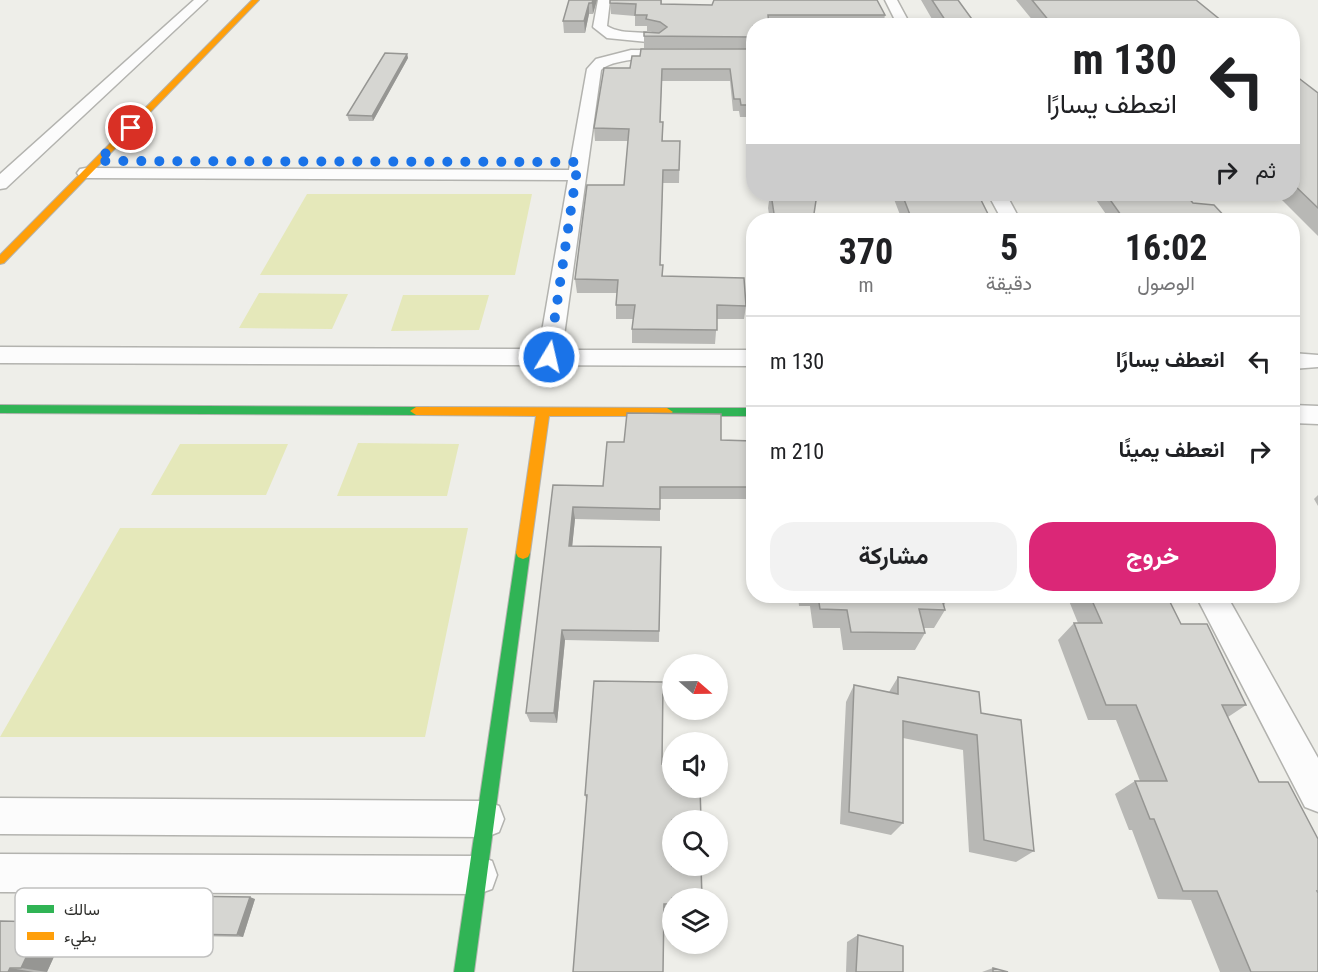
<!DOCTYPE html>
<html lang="ar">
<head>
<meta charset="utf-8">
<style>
	body { margin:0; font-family:"Roboto Condensed",Vazirmatn,sans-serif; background:#f2f2f2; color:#202124; direction:rtl; height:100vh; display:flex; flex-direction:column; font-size:22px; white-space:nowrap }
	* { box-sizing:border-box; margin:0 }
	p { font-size:20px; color:#757577 }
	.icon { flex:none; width:33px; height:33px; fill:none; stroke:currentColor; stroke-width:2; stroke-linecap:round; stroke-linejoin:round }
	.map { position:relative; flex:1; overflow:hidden; direction:ltr }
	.details { position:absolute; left:746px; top:213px; width:554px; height:390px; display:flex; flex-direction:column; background:#fff; border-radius:24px; box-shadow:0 3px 9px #0003; direction:rtl }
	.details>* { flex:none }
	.banner { position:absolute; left:746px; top:18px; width:554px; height:183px; border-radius:24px; box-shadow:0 3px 9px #0003; direction:rtl; background:#fff; color:#202124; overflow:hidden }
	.needle { width:39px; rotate:110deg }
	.buttons { position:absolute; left:662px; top:654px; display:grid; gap:12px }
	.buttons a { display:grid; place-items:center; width:66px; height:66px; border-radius:50%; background:#fff; box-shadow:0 3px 9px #0003; font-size:30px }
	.pin { position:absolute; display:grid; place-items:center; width:51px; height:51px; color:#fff; margin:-26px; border:3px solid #fff; border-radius:50%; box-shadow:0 2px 6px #0007 }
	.me { position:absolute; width:66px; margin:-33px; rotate:9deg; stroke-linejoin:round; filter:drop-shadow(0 0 4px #0008) }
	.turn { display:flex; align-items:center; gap:21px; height:126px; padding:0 24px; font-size:27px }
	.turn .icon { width:78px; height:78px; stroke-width:2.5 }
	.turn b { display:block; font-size:42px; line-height:51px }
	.then { display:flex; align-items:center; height:57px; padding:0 24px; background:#0003; gap:12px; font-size:22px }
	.eta { display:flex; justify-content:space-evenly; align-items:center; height:102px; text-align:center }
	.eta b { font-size:36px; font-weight:700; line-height:42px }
	.cta { display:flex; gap:12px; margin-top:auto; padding:12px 24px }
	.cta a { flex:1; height:69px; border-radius:24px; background:#db2777; color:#fff; font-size:24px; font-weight:700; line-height:69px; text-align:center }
	.cta a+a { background:#f2f2f2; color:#202124 }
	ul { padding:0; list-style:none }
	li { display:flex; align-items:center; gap:18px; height:90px; padding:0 24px; border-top:2px solid #e0e0e0 }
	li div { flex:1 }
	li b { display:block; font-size:22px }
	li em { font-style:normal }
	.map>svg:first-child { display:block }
	.green { fill:#e5e8ba }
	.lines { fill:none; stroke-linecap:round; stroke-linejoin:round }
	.street-casing { stroke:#b3b3af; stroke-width:3 }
	.fast-casing { stroke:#b3b3af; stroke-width:2 }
	.slow-casing { stroke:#b3b3af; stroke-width:2 }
	.street { fill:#fcfcfc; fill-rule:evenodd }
	.fast { fill:#30b455; fill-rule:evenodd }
	.slow { fill:#ff9f0a; fill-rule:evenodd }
	.wall { fill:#b8b8b5 }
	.shaded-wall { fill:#969693 }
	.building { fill:#d6d6d2; stroke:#969693; stroke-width:1.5 }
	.route { stroke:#1a73e8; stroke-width:10; stroke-dasharray:0 18 }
	.key { fill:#fff; stroke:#c0c0bf; stroke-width:1.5 }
	.key-label { font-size:16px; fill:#2e2e2b }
</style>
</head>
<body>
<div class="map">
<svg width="1318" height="972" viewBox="0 0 1318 972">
	<rect width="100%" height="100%" fill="#eeeee9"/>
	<!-- green -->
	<path class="green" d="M 307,194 L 532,194 L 515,275 L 260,275 Z
		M 259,293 L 348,294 L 332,329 L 239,328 Z
		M 403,295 L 489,295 L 479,330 L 391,331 Z
		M 358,443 L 459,444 L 447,496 L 337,496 Z
		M 180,444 L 288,444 L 266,495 L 151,495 Z
		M 120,528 L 468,528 L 425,737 L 0,737 Z"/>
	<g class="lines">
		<!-- street casing -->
		<g class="street-casing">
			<path id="street" d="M 194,0 L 207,0 L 6,188 L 0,189 L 0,174 Z
				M 598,0 L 610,0 L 607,26 C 624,37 653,28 665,39 L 658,43 L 607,38 L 593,27 Z
				M 885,0 L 897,0 L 911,26 L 898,26 Z
				M 631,50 L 753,51 L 753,59 C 723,59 620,51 601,70 L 562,350 L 753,350 L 753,366 L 0,363 L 0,347 L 539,349 L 568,180 L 86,178 L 80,177 L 77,173 L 80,169 L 86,168 L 569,170 L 587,69 L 596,59 Z
				M 988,194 L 1006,194 L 1020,220 L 1002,220 Z
				M 1292,353 L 1318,355 L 1318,367 L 1292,369 Z
				M 1292,405 L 1318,406 L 1318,424 L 1292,423 Z
				M 1196,596 L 1227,596 L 1318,758 L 1318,812 L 1305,807 Z
				M 0,798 L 486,801 L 499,806 L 504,819 L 499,832 L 486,837 L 0,834 Z
				M 0,854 L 478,856 L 492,861 L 497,875 L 492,889 L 478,894 L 0,892 Z"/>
		</g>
		<!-- fast casing -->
		<g class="fast-casing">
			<path id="fast" d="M 0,405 L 416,407 L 422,411 L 416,415 L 0,413 Z
				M 667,408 L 753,408 L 753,416 L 667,416 L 661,412 Z
				M 523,547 L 528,549 L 530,553 L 474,972 L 454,972 L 516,553 L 518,549 Z"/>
		</g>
		<!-- slow casing -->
		<g class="slow-casing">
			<path id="slow" d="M 252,0 L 259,0 L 4,263 L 0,264 L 0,255 Z
				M 416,407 L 667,408 L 673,412 L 667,416 L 549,416 L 530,553 L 528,557 L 523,559 L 518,557 L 516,553 L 536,416 L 416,415 L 410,411 Z"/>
		</g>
		<!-- street -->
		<use href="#street" class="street"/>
		<!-- fast -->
		<use href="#fast" class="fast"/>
		<!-- slow -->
		<use href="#slow" class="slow"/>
	</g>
	<!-- wall -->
	<path class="wall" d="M 569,0 L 597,0 L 593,14 L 589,14 L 585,33 L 564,33 L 563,21 Z
		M 610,0 L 662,0 L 662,4 L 885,15 L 883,26 L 753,26 L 753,49 L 644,48 L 644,36 L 658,33 L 647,31 L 647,26 L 635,26 L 635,16 L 611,14 Z
		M 921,0 L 958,0 L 974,22 L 1034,22 L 1016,0 L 1196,0 L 1228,26 L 936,26 Z
		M 753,49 L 753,117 L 740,117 L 739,111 L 733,111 L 730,81 L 662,81 L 660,122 L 663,141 L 680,141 L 679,183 L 663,183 L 660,265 L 663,276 L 746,306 L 744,319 L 717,319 L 715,344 L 632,343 L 632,329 L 633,319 L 616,319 L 616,305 L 617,293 L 577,293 L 575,279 L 624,185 L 628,141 L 595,141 L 594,128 L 630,68 L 640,56 Z
		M 407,54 L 408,58 L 373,121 L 349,121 L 347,115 Z
		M 1292,73 L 1318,93 L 1318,236 L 1276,194 L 1292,194 Z
		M 753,128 L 753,155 L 748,156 L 749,143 Z
		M 770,194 L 811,194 L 813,220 L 770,220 L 768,208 Z
		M 892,194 L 978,194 L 991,220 L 902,220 Z
		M 1092,194 L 1185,194 L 1193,203 L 1228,220 L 1110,220 Z
		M 753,441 L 753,499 L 660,499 L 660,521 L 575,519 L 572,546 L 661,547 L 659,642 L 565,640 L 557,723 L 530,722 L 526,713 L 553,485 L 603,486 Z
		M 1318,495 L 1318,506 L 1314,499 Z
		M 798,596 L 950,596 L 944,605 L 945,610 L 934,628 L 924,628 L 925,633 L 915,650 L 843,650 L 840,628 L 813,628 L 810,606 L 799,606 Z
		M 1067,596 L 1167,596 L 1181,624 L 1246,705 L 1228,717 L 1259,782 L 1318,839 L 1318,972 L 1220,972 L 1191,900 L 1158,899 L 1132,830 L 1129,830 L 1115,794 L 1135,781 L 1140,781 L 1116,720 L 1088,720 L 1058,640 L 1074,623 L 1078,623 Z
		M 898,677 L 981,713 L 1034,851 L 1016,862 L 969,852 L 963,750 L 903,738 L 903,823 L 891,835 L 840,824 L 846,702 L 854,685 L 889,692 Z
		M 662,764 L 672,898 L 672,913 L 664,913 L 587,802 L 585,795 Z
		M 255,899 L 243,937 L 96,934 L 88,932 Z
		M 43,922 L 67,928 L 47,972 L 0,972 Z
		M 858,935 L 903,972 L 846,972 L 847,942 Z
		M 993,968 L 1008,972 L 982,972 Z"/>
	<!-- shaded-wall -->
	<path class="shaded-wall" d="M 593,0 L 597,0 L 593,14 L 592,3 Z
		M 589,3 L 589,14 L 585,33 L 584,21 Z
		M 407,54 L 408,58 L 373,121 L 372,116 Z
		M 573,507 L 575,519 L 571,558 L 569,546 Z
		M 562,630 L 565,640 L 557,723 L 554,713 Z
		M 250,897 L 255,899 L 243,937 L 237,935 Z
		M 43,922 L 67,928 L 47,972 L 21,968 Z
		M 10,968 L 34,972 L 8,972 Z"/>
	<!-- building -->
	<path class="building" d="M 569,0 L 593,0 L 592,3 L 589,3 L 584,21 L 563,21 Z
		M 610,0 L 661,0 L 661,4 L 712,5 L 714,0 L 877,0 L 885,15 L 768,15 L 769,26 L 753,26 L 753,37 L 644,36 L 644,32 L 659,33 L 667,27 L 660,22 L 646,19 L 647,15 L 635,15 L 636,4 L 610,3 Z
		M 932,0 L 958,0 L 974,22 L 1050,22 L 1032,0 L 1196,0 L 1228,26 L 949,26 Z
		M 641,49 L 753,49 L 753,105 L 741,105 L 740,99 L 734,99 L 730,69 L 662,69 L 660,122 L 663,122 L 662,141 L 680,141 L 679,170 L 663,170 L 660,265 L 663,265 L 662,276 L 744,278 L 746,306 L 717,305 L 717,330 L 632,329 L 635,305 L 616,305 L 618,280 L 575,279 L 587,185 L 624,185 L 629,129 L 594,128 L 604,68 L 630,68 L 632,56 L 640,56 Z
		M 385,53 L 407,54 L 372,116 L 347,115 Z
		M 1292,73 L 1318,93 L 1318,208 L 1292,183 Z
		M 753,128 L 753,142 L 749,143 Z
		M 771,194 L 817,194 L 813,220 L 775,220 Z
		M 902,194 L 978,194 L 991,220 L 912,220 Z
		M 1106,194 L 1185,194 L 1193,203 L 1214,205 L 1228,220 L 1133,220 L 1132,218 L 1123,218 Z
		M 627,413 L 721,414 L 721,440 L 753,441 L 753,487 L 660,487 L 660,509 L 573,507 L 569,546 L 661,547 L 659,631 L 562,630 L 554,713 L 526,713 L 553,485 L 603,486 L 607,442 L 624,442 Z
		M 818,596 L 941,596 L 945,610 L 919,609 L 925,633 L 851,632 L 847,610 L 820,609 Z
		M 1090,596 L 1167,596 L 1181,624 L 1207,624 L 1246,705 L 1222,705 L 1259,782 L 1288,782 L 1318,839 L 1318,891 L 1317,891 L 1318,893 L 1318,972 L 1251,972 L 1217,891 L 1183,891 L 1154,819 L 1150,819 L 1135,781 L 1167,781 L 1136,705 L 1106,705 L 1074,623 L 1102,623 Z
		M 898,677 L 979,692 L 981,713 L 1021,720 L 1034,851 L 984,840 L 977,735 L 903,721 L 903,823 L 849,812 L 854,685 L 898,694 Z
		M 594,681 L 663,682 L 662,764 L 672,764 L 672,788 L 700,788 L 701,820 L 672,820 L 672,866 L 701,866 L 702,898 L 672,898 L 672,904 L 664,904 L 663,972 L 573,972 L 587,795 L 585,795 Z
		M 105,895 L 250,897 L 237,935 L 88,932 Z
		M 0,921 L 43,922 L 21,968 L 10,968 L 8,972 L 0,972 Z
		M 858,935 L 903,946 L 903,972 L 856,972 Z
		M 993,968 L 1008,972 L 993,972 Z"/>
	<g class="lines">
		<!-- route -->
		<path class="route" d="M 131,128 L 98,161 L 578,162 L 549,357"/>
	</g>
	<!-- legend -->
	<rect x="15" y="888" width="198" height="69" rx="9" class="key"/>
	<rect x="27" y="905" width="27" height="8" fill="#30b455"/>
	<rect x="27" y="932" width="27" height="8" fill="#ff9f0a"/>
	<g class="key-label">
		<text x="64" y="915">سالك</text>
		<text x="64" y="942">بطيء</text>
	</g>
</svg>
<div class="buttons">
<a><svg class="needle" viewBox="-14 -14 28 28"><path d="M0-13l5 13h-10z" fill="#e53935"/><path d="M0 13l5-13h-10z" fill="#757577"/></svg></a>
<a><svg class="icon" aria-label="sound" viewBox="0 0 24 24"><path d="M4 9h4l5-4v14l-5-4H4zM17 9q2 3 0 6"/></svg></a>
<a><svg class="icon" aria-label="search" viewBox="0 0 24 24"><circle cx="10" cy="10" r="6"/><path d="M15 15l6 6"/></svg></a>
<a><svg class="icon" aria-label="layers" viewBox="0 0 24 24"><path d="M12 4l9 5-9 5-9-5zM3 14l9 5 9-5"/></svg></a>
</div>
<div class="pin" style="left:131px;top:128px;background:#d93025"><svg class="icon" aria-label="arrive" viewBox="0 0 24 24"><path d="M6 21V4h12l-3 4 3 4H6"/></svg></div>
<svg class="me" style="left:549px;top:357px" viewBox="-20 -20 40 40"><circle r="17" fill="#1a73e8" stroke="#fff" stroke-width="3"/><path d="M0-11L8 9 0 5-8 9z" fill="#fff"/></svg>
<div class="banner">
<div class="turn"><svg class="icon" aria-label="left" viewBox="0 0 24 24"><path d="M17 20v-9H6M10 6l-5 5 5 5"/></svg><div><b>130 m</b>انعطف يسارًا</div></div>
<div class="then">ثم<svg class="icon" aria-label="right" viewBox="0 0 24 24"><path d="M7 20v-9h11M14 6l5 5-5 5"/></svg></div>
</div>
<section class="details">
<div class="eta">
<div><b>16:02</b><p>الوصول</p></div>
<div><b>5</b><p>دقيقة</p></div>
<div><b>370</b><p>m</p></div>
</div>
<ul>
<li><svg class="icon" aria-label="left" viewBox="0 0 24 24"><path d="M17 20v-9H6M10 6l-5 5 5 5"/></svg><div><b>انعطف يسارًا</b></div><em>130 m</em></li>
<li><svg class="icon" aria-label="right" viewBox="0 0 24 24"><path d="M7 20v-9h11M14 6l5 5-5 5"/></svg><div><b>انعطف يمينًا</b></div><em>210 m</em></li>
</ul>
<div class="cta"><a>خروج</a><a>مشاركة</a></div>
</section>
</div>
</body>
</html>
